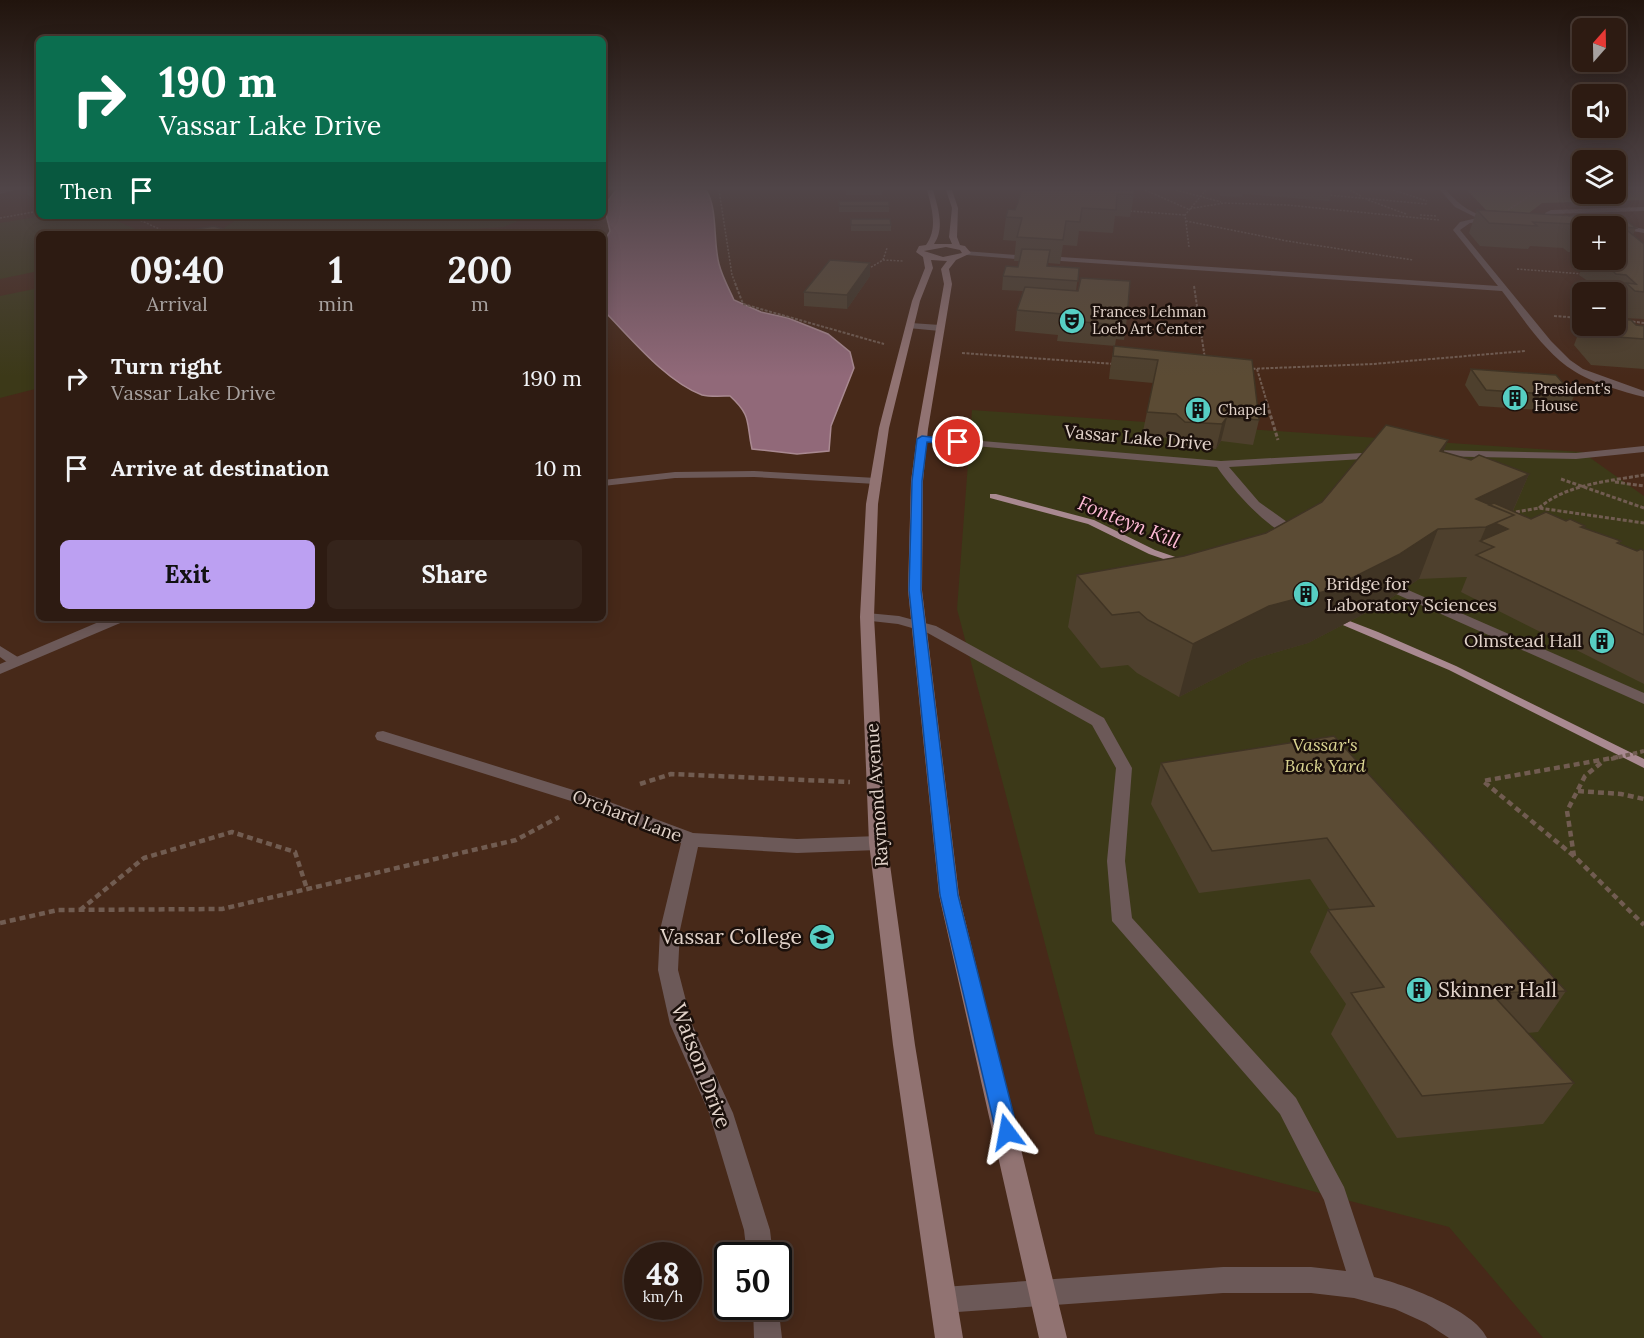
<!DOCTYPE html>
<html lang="en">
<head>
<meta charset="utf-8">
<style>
	body { margin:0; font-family:Lora,serif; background:#35241b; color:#f1f3f6; height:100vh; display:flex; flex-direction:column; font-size:22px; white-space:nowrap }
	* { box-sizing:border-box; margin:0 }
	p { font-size:20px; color:#a7a19f }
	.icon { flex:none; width:33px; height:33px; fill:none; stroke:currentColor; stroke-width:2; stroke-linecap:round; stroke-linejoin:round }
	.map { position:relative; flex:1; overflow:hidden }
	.details { position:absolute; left:36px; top:231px; width:570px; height:390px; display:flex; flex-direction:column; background:#2d1b12; border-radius:9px; box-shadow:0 3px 15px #0003,0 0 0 2px #483932 }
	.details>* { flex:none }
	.top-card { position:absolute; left:36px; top:36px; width:570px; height:183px; border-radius:9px; box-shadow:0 3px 15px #0003,0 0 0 2px #483932; background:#0b6e4f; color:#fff; overflow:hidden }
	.needle { width:39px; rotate:20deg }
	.controls { position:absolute; left:1572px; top:18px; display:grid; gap:12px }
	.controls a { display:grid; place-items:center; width:54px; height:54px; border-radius:9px; background:#2d1b12; box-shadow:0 3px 15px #0003,0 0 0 2px #483932; font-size:30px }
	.speed { position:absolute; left:624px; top:1242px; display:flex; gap:12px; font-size:30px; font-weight:700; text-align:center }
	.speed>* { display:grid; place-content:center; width:78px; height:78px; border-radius:50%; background:#2d1b12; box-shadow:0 3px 15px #0003,0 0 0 2px #483932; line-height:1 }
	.speed small { font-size:15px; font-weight:400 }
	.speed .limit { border:3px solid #111; border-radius:9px; background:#fff; color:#111 }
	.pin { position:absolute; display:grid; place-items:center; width:51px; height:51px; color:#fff; margin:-26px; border:3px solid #fff; border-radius:50%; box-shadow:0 2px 6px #0007 }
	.me { position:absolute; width:66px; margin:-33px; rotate:347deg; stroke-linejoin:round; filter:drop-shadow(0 0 4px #0008) }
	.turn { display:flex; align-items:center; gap:21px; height:126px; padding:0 24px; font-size:27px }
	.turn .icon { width:78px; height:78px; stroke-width:2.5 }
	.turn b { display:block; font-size:42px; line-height:51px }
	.then { display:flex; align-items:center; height:57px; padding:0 24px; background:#0003; gap:12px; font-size:22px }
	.eta { display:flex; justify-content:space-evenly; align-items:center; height:102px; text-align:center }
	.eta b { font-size:36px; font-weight:800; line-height:42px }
	.primary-button { display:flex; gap:12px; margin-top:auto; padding:12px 24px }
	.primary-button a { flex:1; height:69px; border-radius:9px; background:#bca0f2; color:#111; font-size:24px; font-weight:800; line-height:69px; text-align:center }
	.primary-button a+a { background:#35241b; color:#f1f3f6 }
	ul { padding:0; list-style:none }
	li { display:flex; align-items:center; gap:18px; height:90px; padding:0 24px }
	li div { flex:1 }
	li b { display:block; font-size:22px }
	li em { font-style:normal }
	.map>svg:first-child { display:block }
	.built { fill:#472919; fill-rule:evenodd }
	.green { fill:#3c3918 }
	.forest { fill:#5f5b36 }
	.water { fill:#916979; stroke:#a98991; stroke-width:1.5 }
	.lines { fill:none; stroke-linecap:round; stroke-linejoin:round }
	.stream { fill:#a98991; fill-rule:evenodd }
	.path-far4 { stroke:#715c51; stroke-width:1.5; stroke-dasharray:2 1.5; stroke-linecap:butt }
	.path-far3 { stroke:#715c51; stroke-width:2; stroke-dasharray:3 1.5; stroke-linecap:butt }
	.path-far2 { stroke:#715c51; stroke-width:3; stroke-dasharray:4 2; stroke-linecap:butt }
	.path-far1 { stroke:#715c51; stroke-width:4; stroke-dasharray:4.5 3; stroke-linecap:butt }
	.path { stroke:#715c51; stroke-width:4.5; stroke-dasharray:6 4; stroke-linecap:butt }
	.service { fill:#6c5958; fill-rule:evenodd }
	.minor { fill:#6c5958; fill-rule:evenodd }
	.secondary { fill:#917372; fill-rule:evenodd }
	.wall { fill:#4e402d }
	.shaded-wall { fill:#403424 }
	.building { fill:#5b4b34; stroke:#403424; stroke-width:1.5 }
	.route { fill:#1a73e8; stroke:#114b97; stroke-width:1.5 }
	.labels { text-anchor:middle; stroke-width:5; stroke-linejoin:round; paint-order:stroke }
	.far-poi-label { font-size:15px; fill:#e2d3ca; stroke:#1b100b; text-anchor:start }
	.street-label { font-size:18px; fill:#e2d3ca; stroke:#1b100b }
	.poi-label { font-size:18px; fill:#e2d3ca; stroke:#1b100b; text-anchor:start }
	.park-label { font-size:18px; font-style:italic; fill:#d9d391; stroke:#1b100b }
	.water-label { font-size:20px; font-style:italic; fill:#fdb9d4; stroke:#1b100b }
	.near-poi-label { font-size:21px; fill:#e2d3ca; stroke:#1b100b; text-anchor:end }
	.near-street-label { font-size:21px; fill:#e2d3ca; stroke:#1b100b }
</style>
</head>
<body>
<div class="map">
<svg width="1644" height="1338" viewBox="0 0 1644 1338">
	<rect width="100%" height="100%" fill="#3c2418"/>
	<!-- built -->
	<path class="built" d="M 0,190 L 39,190 L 39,216 L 603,216 L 603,190 L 1582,190 L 1582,194 L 1616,194 L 1616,190 L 1644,190 L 1644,1338 L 0,1338 ZM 1582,226 L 1616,226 L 1616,260 L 1582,260 ZM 39,234 L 603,234 L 603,618 L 39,618 ZM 1582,292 L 1616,292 L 1616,326 L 1582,326 ZM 638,1256 L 688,1256 L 688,1306 L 638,1306 ZM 728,1256 L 778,1256 L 778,1306 L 728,1306 Z"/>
	<!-- green -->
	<path class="green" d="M 42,216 L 107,216 L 146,234 L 39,234 L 39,271 L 0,279 L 0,223 Z
		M 241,216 L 529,216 L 504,227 L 394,234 L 227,234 L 220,231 Z
		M 39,288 L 39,388 L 0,398 L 0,296 Z
		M 972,410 L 1582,452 L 1644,496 L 1644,1338 L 1543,1338 L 1449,1227 L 1095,1134 L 957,609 Z"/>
	<!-- forest -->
	<path class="forest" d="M 1467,190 L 1582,190 L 1582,194 L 1616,194 L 1616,190 L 1644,190 L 1644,200 L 1542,203 L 1529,213 L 1486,210 Z"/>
	<!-- water -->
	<path class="water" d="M 616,190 L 706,190 C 718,208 713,242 719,264 C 722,276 729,289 734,300 L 761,312 L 788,318 L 828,334 L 850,352 L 854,368 L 831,426 L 829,451 L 797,454 L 752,449 C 746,422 752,416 730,396 C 722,396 710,397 702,395 C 665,381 630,337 603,310 L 603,244 L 610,231 L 604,206 Z"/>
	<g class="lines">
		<!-- stream -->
		<path class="stream" d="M 990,494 L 996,494 L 1094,520 L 1155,550 L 1187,561 L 1189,563 L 1184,566 L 1149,554 L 1088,524 L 990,498 Z
			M 1334,615 L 1378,632 L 1456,666 L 1644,759 L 1644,768 L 1449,670 L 1331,620 L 1329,618 L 1331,616 Z"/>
		<!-- path-far4 -->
		<path class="path-far4" d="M 719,190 L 732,275 L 736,285
			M 1145,190 L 1188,209 L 1224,203 L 1287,205 L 1439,220
			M 1176,190 L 1221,202
			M 1350,190 L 1361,196
			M 1393,190 L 1427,201
			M 1327,195 L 1427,204
			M 1368,200 L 1406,214
			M 1508,210 L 1539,190
			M 1130,211 L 1185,215
			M 1420,215 L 1437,216
			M 131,216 L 168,233 L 188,234
			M 0,218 L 39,211
			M 1186,221 L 1287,241 L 1413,260
			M 1189,247 L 1185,215 L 1206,190
			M 883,260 L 887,248
			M 868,269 L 883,260 L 903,261
			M 1517,269 L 1584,274"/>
		<!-- path-far3 -->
		<path class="path-far3" d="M 735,283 L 743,304 L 884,344
			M 1194,286 L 1205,359
			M 1554,316 L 1582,318
			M 1628,321 L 1644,323
			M 962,353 L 1115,364
			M 1248,369 L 1373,364 L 1525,351
			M 1257,369 L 1268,406"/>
		<!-- path-far2 -->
		<path class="path-far2" d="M 1267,404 L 1278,440
			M 1561,479 L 1644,508
			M 1615,482 L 1644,486
			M 1539,508 C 1566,484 1610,481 1644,475
			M 1510,513 L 1539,508 L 1644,523"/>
		<!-- path-far1 -->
		<path class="path-far1" d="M 1611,759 L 1644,751"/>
		<!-- path -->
		<path class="path" d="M 1601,763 L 1585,776 L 1567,811 L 1574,856 L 1644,925
			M 640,784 L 671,774 L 850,782
			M 1578,791 L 1621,794 L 1644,799
			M 1574,856 L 1483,781 L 1618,757
			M 80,910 L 144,858 L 232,832 L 295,852 L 307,889
			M 0,923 L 58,910 L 222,909 L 516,840 L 559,817"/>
		<!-- service -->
		<path class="service" d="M 1440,190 L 1446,190 C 1459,205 1474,216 1494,218 L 1492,221 L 1470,223 L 1460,230 L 1551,341 L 1570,360 L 1583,369 L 1644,391 L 1644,397 C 1624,392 1590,382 1574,371 C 1544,352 1523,318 1502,291 L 1061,261 L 1057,259 L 1061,257 L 1498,286 L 1453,230 L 1460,222 L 1477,218 L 1455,207 Z
			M 1644,207 L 1644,211 L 1552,214 L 1552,220 L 1549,222 L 1546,220 L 1545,213 L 1551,210 Z
			M 1617,224 L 1644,229 L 1644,233 L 1616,228 L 1614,226 Z
			M 964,251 L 1016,255 L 1020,257 L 1016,259 L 967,255 Z
			M 911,323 L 940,325 L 944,328 L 940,331 L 908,328 L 908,324 Z
			M 922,436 L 1221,461 L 1380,452 L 1386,455 L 1380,458 L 1229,467 L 1259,502 L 1301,532 L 1303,535 L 1301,538 L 1297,539 C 1269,532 1233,490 1217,467 L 918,441 L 917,439 Z
			M 1644,446 L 1644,452 L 1576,459 L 1428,456 L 1422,453 L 1428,450 L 1576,453 Z
			M 1383,579 L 1644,693 L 1644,704 L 1378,586 L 1376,583 Z
			M 867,613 L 899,616 L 936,626 L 1104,718 L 1132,768 L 1125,861 L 1132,918 L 1296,1098 L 1344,1187 L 1374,1277 C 1403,1284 1475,1310 1487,1338 L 1449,1338 L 1426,1323 L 1395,1309 L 1354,1298 L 1311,1293 L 1223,1293 L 943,1313 L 934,1309 L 930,1300 L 934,1291 L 943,1287 L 1223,1267 L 1311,1267 L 1346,1271 L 1324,1200 L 1280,1114 L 1112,921 L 1107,861 L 1116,768 L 1092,725 L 926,632 L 898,624 L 862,620 L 860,617 Z
			M 0,646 L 21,659 L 23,662 L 21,665 L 11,665 L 0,657 Z"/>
		<!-- minor -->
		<path class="minor" d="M 0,190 L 15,190 L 0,194 Z
			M 754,471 L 876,478 L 882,481 L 876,484 L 754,477 L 675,478 L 603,486 L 603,480 L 675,472 Z
			M 108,618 L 127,618 L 125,621 L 0,674 L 0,664 Z
			M 383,731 L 599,798 L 693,833 L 797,839 L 878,836 L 884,838 L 887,843 L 884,848 L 878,850 L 797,853 L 698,847 L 680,930 L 678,970 L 692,1024 L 733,1113 L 770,1230 L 773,1256 L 747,1256 L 744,1230 L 709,1113 L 670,1024 L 658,970 L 660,930 L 681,843 L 587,806 L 377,740 L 375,736 L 377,732 Z
			M 778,1304 L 782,1338 L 754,1338 L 753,1306 L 778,1306 Z"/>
		<!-- secondary -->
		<path class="secondary" d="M 927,190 L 933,190 C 938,208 945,228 934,244 L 952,244 L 949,237 L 952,208 L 946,190 L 952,190 L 958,208 L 957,237 L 960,245 L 965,246 L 971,253 L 956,260 L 949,269 L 952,284 L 928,429 L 923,481 L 922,590 L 959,895 L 1067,1338 L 1039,1338 L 939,895 L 908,590 L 911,481 L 918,429 L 944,284 L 941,269 L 947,261 L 931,260 L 933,268 L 920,301 L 889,428 L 878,504 L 874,617 L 887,843 L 915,1045 L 963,1338 L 935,1338 L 893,1045 L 869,843 L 860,617 L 866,504 L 879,428 L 912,301 L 925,268 L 923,257 L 916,252 L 919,246 L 926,245 C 938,228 932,209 927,190 ZM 946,247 L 960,250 L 962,253 L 943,257 L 924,251 Z"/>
	</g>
	<!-- wall -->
	<path class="wall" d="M 26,190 L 39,190 L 39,197 L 33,198 L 28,195 Z
		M 846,190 L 883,190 L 882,195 L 846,195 Z
		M 1022,190 L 1134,195 L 1130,217 L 1115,216 L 1113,233 L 1079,231 L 1077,246 L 1063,245 L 1060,264 L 1048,263 L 1048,266 L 1079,268 L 1076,291 L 1127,318 L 1124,340 L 1116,339 L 1115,346 L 1057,341 L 1058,335 L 1015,331 L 1017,310 L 1023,291 L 1002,290 L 1003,276 L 1018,267 L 1019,261 L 1014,261 L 1016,241 L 1003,240 L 1006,217 L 1015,210 Z
		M 1219,190 L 1332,190 L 1329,201 L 1243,194 L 1242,197 L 1220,196 Z
		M 839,201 L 889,206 L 889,212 L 839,212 Z
		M 1477,210 L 1636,228 L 1633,235 L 1644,244 L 1644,319 L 1623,318 L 1616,311 L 1616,306 L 1617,303 L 1616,302 L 1616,292 L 1596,292 L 1594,290 L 1595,286 L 1579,275 L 1585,260 L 1616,260 L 1616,226 L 1582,226 L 1582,253 L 1568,252 L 1563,248 L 1530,246 L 1528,249 L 1480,246 L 1469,233 Z
		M 851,219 L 891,225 L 891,231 L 851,231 Z
		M 197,229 L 235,233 L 235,234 L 199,234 Z
		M 870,276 L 847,309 L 804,306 L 804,292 Z
		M 1582,324 L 1582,326 L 1644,326 L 1644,369 L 1591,365 L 1574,345 Z
		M 1114,346 L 1252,360 L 1259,420 L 1253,445 L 1221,441 L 1216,449 L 1180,447 L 1171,438 L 1142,436 L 1153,383 L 1109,379 L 1110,369 Z
		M 1471,369 L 1574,396 L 1567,412 L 1479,406 L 1465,385 Z
		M 1443,452 L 1471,460 L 1529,474 L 1513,511 L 1531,519 L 1566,521 L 1585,526 L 1584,528 L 1621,541 L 1619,544 L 1637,551 L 1644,551 L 1644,684 L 1461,592 L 1467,577 L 1465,577 L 1419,579 L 1381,605 L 1308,643 L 1253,659 L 1179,697 L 1137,673 L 1128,665 L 1101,668 L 1068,627 L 1077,575 L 1184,556 L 1266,533 Z
		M 1334,736 L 1566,991 L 1538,1032 L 1527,1033 L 1574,1083 L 1543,1124 L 1397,1138 L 1331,1034 L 1346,1004 L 1310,952 L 1328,910 L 1330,910 L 1310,879 L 1199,893 L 1151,804 L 1161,763 Z"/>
	<!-- shaded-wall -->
	<path class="shaded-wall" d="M 30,190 L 39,190 L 39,197 L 33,198 Z
		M 870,263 L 870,276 L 847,309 L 847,295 Z
		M 1227,417 L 1221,441 L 1216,449 L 1222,424 Z
		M 1448,440 L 1431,486 L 1440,451 Z
		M 1529,474 L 1510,517 L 1514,515 L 1493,563 L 1494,547 L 1480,541 L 1486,527 L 1476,499 Z
		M 1438,529 L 1419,579 L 1381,605 L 1308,643 L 1253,659 L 1179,697 L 1193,644 L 1269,606 Z"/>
	<!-- building -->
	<path class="building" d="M 1022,190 L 1134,190 L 1134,195 L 1117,194 L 1116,210 L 1082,208 L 1080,222 L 1066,221 L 1063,240 L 1017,237 L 1022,218 L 1006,217 L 1008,209 L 1015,210 Z
		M 839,201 L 889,201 L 889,206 L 839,206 Z
		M 1477,210 L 1624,219 L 1636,228 L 1623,227 L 1644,244 L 1644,292 L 1635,291 L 1626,283 L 1636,284 L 1626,275 L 1616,274 L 1605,264 L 1613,265 L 1604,260 L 1616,260 L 1616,251 L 1622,252 L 1616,246 L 1616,226 L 1582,226 L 1582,229 L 1577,229 L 1573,224 L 1533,222 L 1537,226 L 1489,223 Z
		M 851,219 L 890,219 L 891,225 L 851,225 Z
		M 214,226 L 235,233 L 209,234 L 197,229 Z
		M 1022,249 L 1050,250 L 1047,266 L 1079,268 L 1078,281 L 1003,276 L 1006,266 L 1018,267 Z
		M 830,260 L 870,263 L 847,295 L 804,292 Z
		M 1081,278 L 1130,281 L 1127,318 L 1119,318 L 1119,325 L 1060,320 L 1062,314 L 1017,310 L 1025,287 L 1078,291 Z
		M 1616,319 L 1631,320 L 1636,325 L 1644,326 L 1644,339 L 1604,336 L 1594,326 L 1616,326 Z
		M 1114,346 L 1252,360 L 1259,420 L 1227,417 L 1222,424 L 1185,422 L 1176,414 L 1147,412 L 1158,360 L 1113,356 Z
		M 1471,369 L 1556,375 L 1574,396 L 1486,390 Z
		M 1386,425 L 1448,440 L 1440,451 L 1471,460 L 1479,455 L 1529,474 L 1476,499 L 1514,515 L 1486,527 L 1438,529 L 1400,554 L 1326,591 L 1269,606 L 1193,644 L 1148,620 L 1139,612 L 1112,615 L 1077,575 L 1184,556 L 1266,533 L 1322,502 Z
		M 1494,503 L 1531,519 L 1546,512 L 1566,521 L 1570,519 L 1585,526 L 1581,527 L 1621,541 L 1617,543 L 1637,551 L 1641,549 L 1644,551 L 1644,635 L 1476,555 L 1494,547 L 1480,541 L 1508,529 L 1495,523 L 1514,515 L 1489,505 Z
		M 1334,736 L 1566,991 L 1491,993 L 1574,1083 L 1422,1096 L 1351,993 L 1384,987 L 1328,910 L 1374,906 L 1327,838 L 1212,851 L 1161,763 Z"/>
	<!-- sky -->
	<linearGradient id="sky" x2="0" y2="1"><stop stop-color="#21140d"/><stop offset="0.5" stop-color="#504548"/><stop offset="1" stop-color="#504548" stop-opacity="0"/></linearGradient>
	<rect width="1644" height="377" fill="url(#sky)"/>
	<!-- route -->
	<path class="route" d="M 922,436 L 958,440 L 963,442 L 958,445 L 927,442 L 922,481 L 921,590 L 958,895 L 1018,1132 L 1014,1139 L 1007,1142 L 999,1139 L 996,1132 L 940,895 L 909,590 L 912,481 L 917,439 Z"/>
	<!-- icons -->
	<defs>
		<g id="theatre-disc" transform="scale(1.35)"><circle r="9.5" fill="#56cec3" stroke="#1b100b"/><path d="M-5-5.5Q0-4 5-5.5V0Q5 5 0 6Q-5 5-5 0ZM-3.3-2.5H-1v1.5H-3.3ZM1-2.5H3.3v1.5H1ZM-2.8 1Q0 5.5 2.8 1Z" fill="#111"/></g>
		<g id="building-disc" transform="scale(1.35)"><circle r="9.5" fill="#56cec3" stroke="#1b100b"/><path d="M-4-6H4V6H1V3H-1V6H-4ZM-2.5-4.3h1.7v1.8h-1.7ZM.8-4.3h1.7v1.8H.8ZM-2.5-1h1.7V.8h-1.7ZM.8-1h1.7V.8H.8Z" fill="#111"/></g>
		<g id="university-disc" transform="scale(1.35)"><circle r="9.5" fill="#56cec3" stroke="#1b100b"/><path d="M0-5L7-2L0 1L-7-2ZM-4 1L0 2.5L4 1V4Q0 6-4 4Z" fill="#111"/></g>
	</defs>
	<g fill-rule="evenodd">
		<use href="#theatre-disc" x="1072" y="321"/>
		<use href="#building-disc" x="1515" y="398"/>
		<use href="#building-disc" x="1198" y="410"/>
		<use href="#building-disc" x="1306" y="594"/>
		<use href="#building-disc" x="1602" y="641"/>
		<use href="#university-disc" x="822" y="937"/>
		<use href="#building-disc" x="1419" y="990"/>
	</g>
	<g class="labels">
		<!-- far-poi labels -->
		<g class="far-poi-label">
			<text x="1092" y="317">Frances Lehman<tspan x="1092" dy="17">Loeb Art Center</tspan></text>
			<text x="1534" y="394">President's<tspan x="1534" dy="17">House</tspan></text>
			<text x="1218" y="415">Chapel</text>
		</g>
		<!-- street labels -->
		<g class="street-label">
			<text transform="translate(1138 438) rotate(5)" y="6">Vassar Lake Drive</text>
			<text transform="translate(877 795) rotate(-94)" y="6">Raymond Avenue</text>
			<text transform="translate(627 816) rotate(21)" y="6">Orchard Lane</text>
		</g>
		<!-- poi labels -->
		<g class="poi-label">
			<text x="1326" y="590">Bridge for<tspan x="1326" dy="21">Laboratory Sciences</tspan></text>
			<text x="1582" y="647" text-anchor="end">Olmstead Hall</text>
		</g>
		<!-- park labels -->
		<g class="park-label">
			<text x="1325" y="751">Vassar's<tspan x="1325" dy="21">Back Yard</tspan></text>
		</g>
		<!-- water labels -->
		<g class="water-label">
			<text transform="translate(1129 522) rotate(22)" y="7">Fonteyn Kill</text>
		</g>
		<!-- near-poi labels -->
		<g class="near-poi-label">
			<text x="802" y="944">Vassar College</text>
			<text x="1438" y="997" text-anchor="start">Skinner Hall</text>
		</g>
		<!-- near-street labels -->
		<g class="near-street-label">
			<text transform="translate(701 1066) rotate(69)" y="7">Watson Drive</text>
		</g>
	</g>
</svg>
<div class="controls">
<a><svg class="needle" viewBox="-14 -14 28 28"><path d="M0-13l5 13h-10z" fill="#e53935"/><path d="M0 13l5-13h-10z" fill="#a7a19f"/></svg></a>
<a><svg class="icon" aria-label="sound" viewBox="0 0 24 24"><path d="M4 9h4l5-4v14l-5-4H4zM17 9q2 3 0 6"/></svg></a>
<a><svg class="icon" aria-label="layers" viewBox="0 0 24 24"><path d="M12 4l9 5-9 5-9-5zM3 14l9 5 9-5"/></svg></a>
<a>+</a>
<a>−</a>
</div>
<div class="speed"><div>48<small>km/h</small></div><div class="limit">50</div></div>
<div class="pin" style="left:958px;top:442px;background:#d93025"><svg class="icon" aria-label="arrive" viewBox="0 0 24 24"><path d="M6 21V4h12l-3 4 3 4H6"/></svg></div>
<svg class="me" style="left:1007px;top:1132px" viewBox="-20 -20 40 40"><path d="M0-17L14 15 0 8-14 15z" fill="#1a73e8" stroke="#fff" stroke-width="4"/></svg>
<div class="top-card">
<div class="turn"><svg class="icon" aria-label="right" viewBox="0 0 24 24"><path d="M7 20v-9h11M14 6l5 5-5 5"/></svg><div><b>190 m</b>Vassar Lake Drive</div></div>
<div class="then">Then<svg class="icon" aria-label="arrive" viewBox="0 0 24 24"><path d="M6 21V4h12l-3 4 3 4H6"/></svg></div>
</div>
<section class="details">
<div class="eta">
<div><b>09:40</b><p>Arrival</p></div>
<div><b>1</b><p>min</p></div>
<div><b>200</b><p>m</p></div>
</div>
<ul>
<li><svg class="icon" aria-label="right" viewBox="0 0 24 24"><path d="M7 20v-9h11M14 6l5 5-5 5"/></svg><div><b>Turn right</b><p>Vassar Lake Drive</p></div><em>190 m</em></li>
<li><svg class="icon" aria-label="arrive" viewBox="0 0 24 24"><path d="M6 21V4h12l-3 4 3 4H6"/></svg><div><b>Arrive at destination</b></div><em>10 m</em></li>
</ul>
<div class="primary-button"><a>Exit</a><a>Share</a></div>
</section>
</div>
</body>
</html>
